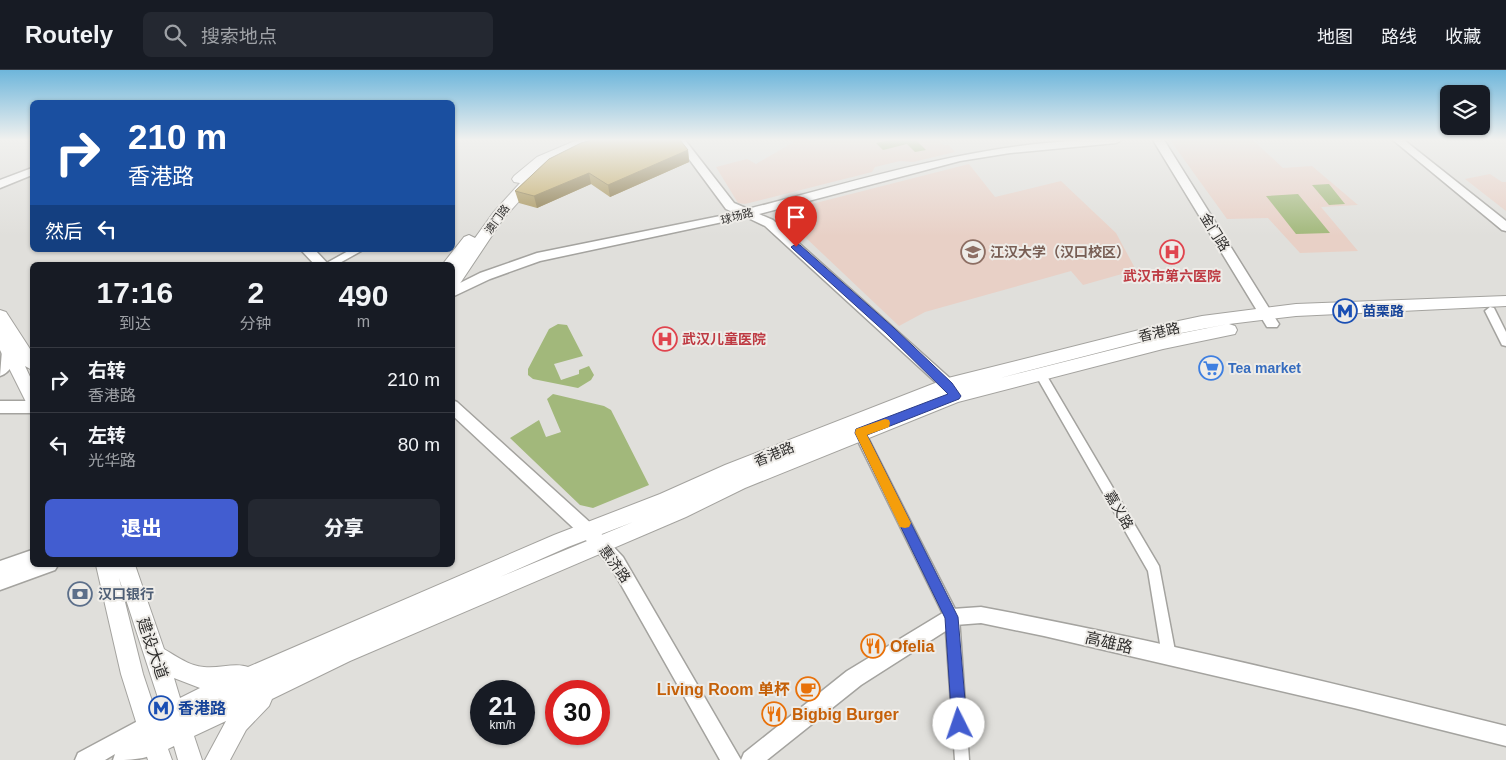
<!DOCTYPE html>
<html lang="zh">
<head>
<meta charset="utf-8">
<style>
	body { margin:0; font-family:Arial,"Noto Sans SC",sans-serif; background:#242831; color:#f1f3f6; height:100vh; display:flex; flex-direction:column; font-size:19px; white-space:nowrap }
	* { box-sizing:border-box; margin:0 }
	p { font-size:16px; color:#9ea1a6 }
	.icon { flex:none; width:28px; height:28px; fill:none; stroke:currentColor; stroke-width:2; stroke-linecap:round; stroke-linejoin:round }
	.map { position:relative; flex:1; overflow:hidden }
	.sheet { position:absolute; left:30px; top:192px; width:425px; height:305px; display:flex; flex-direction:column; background:#171b24; border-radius:8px; box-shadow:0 1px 4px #0004 }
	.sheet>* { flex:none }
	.banner { position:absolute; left:30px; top:30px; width:425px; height:152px; border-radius:8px; box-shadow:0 1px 4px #0004; background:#1a4fa0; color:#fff; overflow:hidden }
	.controls { position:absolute; left:1440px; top:15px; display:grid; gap:10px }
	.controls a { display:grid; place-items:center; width:50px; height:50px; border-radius:8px; background:#171b24; box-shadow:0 1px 4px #0004; font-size:25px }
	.speed { position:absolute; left:470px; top:610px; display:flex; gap:10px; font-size:25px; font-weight:700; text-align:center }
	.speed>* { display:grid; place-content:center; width:65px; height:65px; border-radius:50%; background:#171b24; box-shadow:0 1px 4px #0004; line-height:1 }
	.speed small { font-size:12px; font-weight:400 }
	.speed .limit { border:8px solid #d22; background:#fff; color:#111 }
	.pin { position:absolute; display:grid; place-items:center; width:42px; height:42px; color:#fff; margin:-51px -21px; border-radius:50% 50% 50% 0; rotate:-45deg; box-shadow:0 0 5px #0007 }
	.pin .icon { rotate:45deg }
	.me { position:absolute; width:55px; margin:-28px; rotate:356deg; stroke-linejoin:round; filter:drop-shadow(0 0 4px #0008) }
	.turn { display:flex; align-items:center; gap:18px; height:105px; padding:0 15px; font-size:22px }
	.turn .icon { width:65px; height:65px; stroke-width:2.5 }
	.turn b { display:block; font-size:35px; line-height:42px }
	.then { display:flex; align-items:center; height:48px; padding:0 15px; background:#0003; gap:10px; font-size:19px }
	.eta { display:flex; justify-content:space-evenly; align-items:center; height:85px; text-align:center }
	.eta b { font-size:30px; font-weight:800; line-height:35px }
	.cta { display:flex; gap:10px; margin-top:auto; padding:10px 15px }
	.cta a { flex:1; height:58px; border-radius:8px; background:#425dd0; color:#fff; font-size:20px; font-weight:800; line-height:58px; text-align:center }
	.cta a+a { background:#242831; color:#f1f3f6 }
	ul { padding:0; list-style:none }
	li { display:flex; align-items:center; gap:15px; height:65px; padding:0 15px; border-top:1px solid #363941 }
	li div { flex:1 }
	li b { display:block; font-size:19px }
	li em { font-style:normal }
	header { display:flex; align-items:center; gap:30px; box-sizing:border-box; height:70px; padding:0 25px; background:#171b24; border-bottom:1px solid #363941 }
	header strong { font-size:24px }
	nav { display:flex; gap:28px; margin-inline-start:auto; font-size:18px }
	.search { width:350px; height:45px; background:#242831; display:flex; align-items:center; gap:12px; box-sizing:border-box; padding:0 18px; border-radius:8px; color:#9ea1a6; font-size:19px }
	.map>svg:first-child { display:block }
	.education { fill:#e8d0c6 }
	.green { fill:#a2b87b }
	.forest { fill:#99b16f }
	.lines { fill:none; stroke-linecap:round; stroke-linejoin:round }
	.street-casing { stroke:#a4a39f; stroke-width:3 }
	.secondary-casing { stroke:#a4a39f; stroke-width:3 }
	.primary-casing { stroke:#a4a39f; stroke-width:2 }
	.street { fill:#fff; fill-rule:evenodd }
	.secondary { fill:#fff; fill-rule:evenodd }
	.primary { fill:#fff; fill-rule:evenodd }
	.wall { fill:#a38f53 }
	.shaded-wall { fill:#857443 }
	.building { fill:#bea660; stroke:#857443 }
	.route { fill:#425dd0; stroke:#2b3c87 }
	.slow { fill:#f59e0b }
	.labels { text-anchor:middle; stroke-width:4; stroke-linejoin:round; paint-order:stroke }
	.far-street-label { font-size:11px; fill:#302f2e; stroke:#eeece8 }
	.street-label { font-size:14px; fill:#302f2e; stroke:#eeece8 }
	.education-label { font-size:14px; font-weight:bold; fill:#785e54; stroke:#eeece8; text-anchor:start }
	.health-label { font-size:14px; font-weight:bold; fill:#be3a42; stroke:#eeece8 }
	.transit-label { font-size:14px; font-weight:bold; fill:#164399; stroke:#eeece8; text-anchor:start }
	.shop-label { font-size:14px; font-weight:bold; fill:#366cbe; stroke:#eeece8; text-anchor:start }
	.service-label { font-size:14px; font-weight:bold; fill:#4e5e75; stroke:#eeece8; text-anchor:start }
	.near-street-label { font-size:16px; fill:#302f2e; stroke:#eeece8 }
	.near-food-label { font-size:16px; font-weight:bold; fill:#c56008; stroke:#eeece8; text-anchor:start }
	.near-transit-label { font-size:16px; font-weight:bold; fill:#164399; stroke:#eeece8; text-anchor:start }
</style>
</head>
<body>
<header>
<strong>Routely</strong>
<div class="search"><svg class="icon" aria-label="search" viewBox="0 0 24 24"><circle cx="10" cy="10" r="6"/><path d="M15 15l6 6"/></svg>搜索地点</div>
<nav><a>地图</a><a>路线</a><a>收藏</a></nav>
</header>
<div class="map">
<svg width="1506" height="690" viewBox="0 0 1506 690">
	<rect width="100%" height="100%" fill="#e0dfdb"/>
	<!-- education -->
	<path class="education" d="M 792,70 L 938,70 L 943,75 L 949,75 L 955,82 L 913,92 L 900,91 L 875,97 L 872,102 L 765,129 L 745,134 L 738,133 L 716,97 L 747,89 L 756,94 L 794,72 Z
		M 1170,70 L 1253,70 L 1283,98 L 1312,96 L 1358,135 L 1321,137 L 1358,181 L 1300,183 L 1268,148 L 1227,149 Z
		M 969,94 L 995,127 L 1061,111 L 1116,163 L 1136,200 L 1083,215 L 1071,201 L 925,242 L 899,256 L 787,150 L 792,139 Z
		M 1490,104 L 1502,112 L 1506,112 L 1506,141 L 1465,109 Z"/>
	<!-- green -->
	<path class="green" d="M 1329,114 L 1345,134 L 1329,135 L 1312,115 Z
		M 1298,124 L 1330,163 L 1296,164 L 1266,126 Z
		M 558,254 L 567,255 L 583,286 L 554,294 L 561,310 L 579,304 L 579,300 L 589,296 L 594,305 L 591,310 L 578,318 L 533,309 L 528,305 L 528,299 L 549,259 Z
		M 553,324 L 604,336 L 611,340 L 649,415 L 593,438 L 580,435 L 510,368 L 539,350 L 546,367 L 561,362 L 547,329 Z"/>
	<!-- forest -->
	<path class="forest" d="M 890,70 L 916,70 L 926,80 L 915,82 L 907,74 L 883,80 L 876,73 Z"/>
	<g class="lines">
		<!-- street casing -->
		<g class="street-casing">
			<path id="street" d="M 350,180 L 363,180 L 336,195 L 323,195 Z
				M 1490,237 L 1494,238 L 1506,262 L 1506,276 L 1502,275 L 1485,241 Z
				M 1040,300 L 1044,301 L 1159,496 L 1176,586 L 1174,591 L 1169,593 L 1164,591 L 1162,586 L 1148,501 L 1035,304 Z
				M 860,358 L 864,360 L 959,547 L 969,690 L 955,690 L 945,548 L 854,363 L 856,360 Z"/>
		</g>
		<!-- secondary casing -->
		<g class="secondary-casing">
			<path id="secondary" d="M 675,70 L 685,70 L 734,133 L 748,139 C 846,114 944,83 1046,73 C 1071,71 1097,68 1122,70 L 1116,73 L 1010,83 L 960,91 L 759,144 L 773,150 L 953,311 L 961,325 L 959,329 L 954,331 L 949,329 L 943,319 L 765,156 L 746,147 L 540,191 L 490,209 L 452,227 L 452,217 L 480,203 L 537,183 L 735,143 L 726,139 Z
				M 1153,70 L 1164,70 L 1277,251 L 1279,254 L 1277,257 L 1267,257 Z
				M 1393,70 L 1404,70 L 1506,151 L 1506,161 L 1502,160 Z
				M 32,98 L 32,105 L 0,118 L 0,110 Z
				M 301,180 L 315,180 L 329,195 L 315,195 Z
				M 9,275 L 14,276 C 20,287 10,303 0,306 L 2,280 L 4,276 Z
				M 452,330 L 457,332 L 594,456 L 623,487 L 741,690 L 720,690 L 611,497 L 582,466 L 452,345 Z
				M 0,331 L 32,331 L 32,343 L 0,343 Z
				M 32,480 L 32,495 L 58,495 L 55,500 L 0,520 L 0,491 Z
				M 981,537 C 1157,570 1332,613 1506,656 L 1506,676 L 1354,638 L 1044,566 L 981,553 L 955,555 L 861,615 L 767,690 L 741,690 L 744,683 L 847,601 L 946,541 L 952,539 Z
				M 149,645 L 156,648 L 159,655 L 156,662 L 149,666 L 155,663 L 162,666 L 165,673 C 157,690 131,690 113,690 L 115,684 L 105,690 L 75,690 L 78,683 Z"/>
		</g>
		<!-- primary casing -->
		<g class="primary-casing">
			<path id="primary" d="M 577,70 L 593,70 L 592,73 L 547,93 L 534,103 L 540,107 L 538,110 L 503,149 L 457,218 L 452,219 L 452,202 L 454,199 L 452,199 L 452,195 L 442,195 L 464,167 L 469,165 L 475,168 L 493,143 L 520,113 L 514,112 L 512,109 L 514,106 L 537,87 Z
				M 1506,226 L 1506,236 L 1296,246 L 1229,254 L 1235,256 L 1237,260 L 1235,264 L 1163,279 L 958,332 L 745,418 L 686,447 L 350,591 L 272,629 L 269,636 L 246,660 L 230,690 L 205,690 L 226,651 L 194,666 L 202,690 L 178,690 L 174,676 L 168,679 L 172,690 L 148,690 L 121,604 L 96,495 L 135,495 L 164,579 C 176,586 189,596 204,597 C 219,599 235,592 248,597 L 554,465 L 660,424 L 725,395 L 948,308 L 1155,256 L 1202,246 L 1296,234 ZM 1228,254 L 1163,267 L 1000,308 L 1155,268 ZM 633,452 L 500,507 L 568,477 ZM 119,508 L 161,637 L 155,640 L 143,604 ZM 174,608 L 200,618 L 180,628 Z
				M 0,240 L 6,242 L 32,282 L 32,300 L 25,296 L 32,311 L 32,334 L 26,332 L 0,280 Z"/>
		</g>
		<!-- street -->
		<use href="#street" class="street"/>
		<!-- secondary -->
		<use href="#secondary" class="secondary"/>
		<!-- primary -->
		<use href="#primary" class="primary"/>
	</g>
	<!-- wall -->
	<path class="wall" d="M 688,80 L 689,92 L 610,127 L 591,114 L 537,138 L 519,133 L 515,121 L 549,89 Z"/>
	<!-- shaded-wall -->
	<path class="shaded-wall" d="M 688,80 L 689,92 L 610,127 L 608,115 Z
		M 589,103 L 591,114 L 537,138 L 534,126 Z"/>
	<!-- building -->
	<path class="building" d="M 592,70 L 680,70 L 688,80 L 608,115 L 589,103 L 534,126 L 515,121 L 549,89 L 581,73 Z"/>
	<!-- sky -->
	<linearGradient id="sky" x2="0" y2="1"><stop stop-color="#6eb6db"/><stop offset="0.42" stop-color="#f1f1ef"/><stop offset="1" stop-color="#f1f1ef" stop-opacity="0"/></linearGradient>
	<rect width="1506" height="166" fill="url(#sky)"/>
	<!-- route -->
	<path class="route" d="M 796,174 L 800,175 L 894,258 L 952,313 L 961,326 L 959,329 L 867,365 L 958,547 L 967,654 L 965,659 L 959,662 L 954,659 L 952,654 L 945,548 L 855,363 L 856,359 L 948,324 L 886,263 L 793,179 L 791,177 Z"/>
	<!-- slow -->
	<path class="slow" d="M 885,349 L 889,350 L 890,353 L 889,357 L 867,365 L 911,453 L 909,457 L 905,458 L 900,457 L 855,363 L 856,359 Z"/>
	<!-- icons -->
	<defs>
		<g id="university-ring" transform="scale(1.25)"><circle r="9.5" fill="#eeece8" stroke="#8d6e63" stroke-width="1.5"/><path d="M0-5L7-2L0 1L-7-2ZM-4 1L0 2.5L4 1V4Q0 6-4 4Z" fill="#8d6e63"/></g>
		<g id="hospital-ring" transform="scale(1.25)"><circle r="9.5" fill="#eeece8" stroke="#e0444e" stroke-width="1.5"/><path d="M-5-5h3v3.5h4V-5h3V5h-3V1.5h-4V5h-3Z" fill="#e0444e"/></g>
		<g id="metro-ring" transform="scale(1.25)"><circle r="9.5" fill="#eeece8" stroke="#1a4fb4" stroke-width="1.5"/><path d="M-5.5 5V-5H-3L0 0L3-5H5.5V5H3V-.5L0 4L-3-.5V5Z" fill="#1a4fb4"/></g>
		<g id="supermarket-ring" transform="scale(1.25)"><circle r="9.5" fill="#eeece8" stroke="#3f7fe0" stroke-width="1.5"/><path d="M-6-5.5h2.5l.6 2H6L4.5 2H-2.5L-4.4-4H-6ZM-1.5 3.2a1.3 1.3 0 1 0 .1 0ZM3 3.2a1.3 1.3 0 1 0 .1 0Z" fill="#3f7fe0"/></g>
		<g id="bank-ring" transform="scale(1.25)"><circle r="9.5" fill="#eeece8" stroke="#5c6f8a" stroke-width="1.5"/><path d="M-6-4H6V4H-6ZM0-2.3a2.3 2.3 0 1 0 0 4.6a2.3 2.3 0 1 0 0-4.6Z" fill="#5c6f8a"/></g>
		<g id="restaurant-ring" transform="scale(1.25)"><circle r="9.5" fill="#eeece8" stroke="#e8710a" stroke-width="1.5"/><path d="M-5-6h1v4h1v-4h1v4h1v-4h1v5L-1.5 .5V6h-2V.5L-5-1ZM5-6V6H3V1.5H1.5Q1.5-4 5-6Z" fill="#e8710a"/></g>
		<g id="cafe-ring" transform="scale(1.25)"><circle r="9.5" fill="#eeece8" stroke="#e8710a" stroke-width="1.5"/><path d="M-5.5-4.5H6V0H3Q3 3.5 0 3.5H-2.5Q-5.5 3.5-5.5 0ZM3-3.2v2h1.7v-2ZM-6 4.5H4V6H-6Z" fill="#e8710a"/></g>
	</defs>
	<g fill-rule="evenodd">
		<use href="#university-ring" x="973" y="182"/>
		<use href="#hospital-ring" x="1172" y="182"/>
		<use href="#metro-ring" x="1345" y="241"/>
		<use href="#hospital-ring" x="665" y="269"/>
		<use href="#supermarket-ring" x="1211" y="298"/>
		<use href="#bank-ring" x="80" y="524"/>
		<use href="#restaurant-ring" x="873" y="576"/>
		<use href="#cafe-ring" x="808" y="619"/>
		<use href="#metro-ring" x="161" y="638"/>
		<use href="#restaurant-ring" x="774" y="644"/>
	</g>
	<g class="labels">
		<!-- far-street labels -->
		<g class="far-street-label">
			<text transform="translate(737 146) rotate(-15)" y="4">球场路</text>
			<text transform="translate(497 149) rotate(-54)" y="4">澳门路</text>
		</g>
		<!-- street labels -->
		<g class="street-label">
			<text transform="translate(1215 162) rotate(58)" y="5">金门路</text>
			<text transform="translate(1159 262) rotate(-13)" y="5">香港路</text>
			<text transform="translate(774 384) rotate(-22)" y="5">香港路</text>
			<text transform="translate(1119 440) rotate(60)" y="5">嘉义路</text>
			<text transform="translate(615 494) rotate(54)" y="5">惠济路</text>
		</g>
		<!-- education labels -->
		<g class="education-label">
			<text x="990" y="187">江汉大学（汉口校区）</text>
		</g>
		<!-- health labels -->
		<g class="health-label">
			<text x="1172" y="211">武汉市第六医院</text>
			<text x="682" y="274" text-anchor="start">武汉儿童医院</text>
		</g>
		<!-- transit labels -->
		<g class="transit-label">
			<text x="1362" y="246">苗栗路</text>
		</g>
		<!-- shop labels -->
		<g class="shop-label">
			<text x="1228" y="303">Tea market</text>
		</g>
		<!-- service labels -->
		<g class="service-label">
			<text x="98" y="529">汉口银行</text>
		</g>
		<!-- near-street labels -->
		<g class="near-street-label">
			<text transform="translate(1109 572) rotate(13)" y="6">高雄路</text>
			<text transform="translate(153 578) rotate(71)" y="6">建设大道</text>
		</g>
		<!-- near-food labels -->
		<g class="near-food-label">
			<text x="890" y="582">Ofelia</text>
			<text x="790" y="625" text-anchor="end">Living Room 单杯</text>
			<text x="792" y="650">Bigbig Burger</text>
		</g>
		<!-- near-transit labels -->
		<g class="near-transit-label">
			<text x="178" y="644">香港路</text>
		</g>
	</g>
</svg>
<div class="controls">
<a><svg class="icon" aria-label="layers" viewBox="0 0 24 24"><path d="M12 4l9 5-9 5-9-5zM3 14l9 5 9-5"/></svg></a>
</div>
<div class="speed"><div>21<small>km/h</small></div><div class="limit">30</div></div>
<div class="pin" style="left:796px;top:177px;background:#d93025"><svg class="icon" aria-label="arrive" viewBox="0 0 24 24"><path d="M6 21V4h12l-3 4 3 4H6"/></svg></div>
<svg class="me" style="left:959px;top:654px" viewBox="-20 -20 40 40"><circle r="19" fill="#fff"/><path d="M0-13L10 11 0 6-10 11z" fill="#425dd0"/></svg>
<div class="banner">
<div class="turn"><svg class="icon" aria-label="right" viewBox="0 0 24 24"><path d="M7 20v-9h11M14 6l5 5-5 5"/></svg><div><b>210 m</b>香港路</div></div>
<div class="then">然后<svg class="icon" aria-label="left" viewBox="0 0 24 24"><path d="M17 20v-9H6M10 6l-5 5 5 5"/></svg></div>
</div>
<section class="sheet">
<div class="eta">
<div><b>17:16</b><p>到达</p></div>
<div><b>2</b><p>分钟</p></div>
<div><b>490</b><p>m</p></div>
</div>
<ul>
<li><svg class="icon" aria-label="right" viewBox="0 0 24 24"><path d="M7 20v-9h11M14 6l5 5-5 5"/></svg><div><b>右转</b><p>香港路</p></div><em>210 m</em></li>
<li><svg class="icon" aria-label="left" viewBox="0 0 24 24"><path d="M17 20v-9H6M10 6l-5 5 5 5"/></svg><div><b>左转</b><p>光华路</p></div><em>80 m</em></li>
</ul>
<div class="cta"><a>退出</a><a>分享</a></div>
</section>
</div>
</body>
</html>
